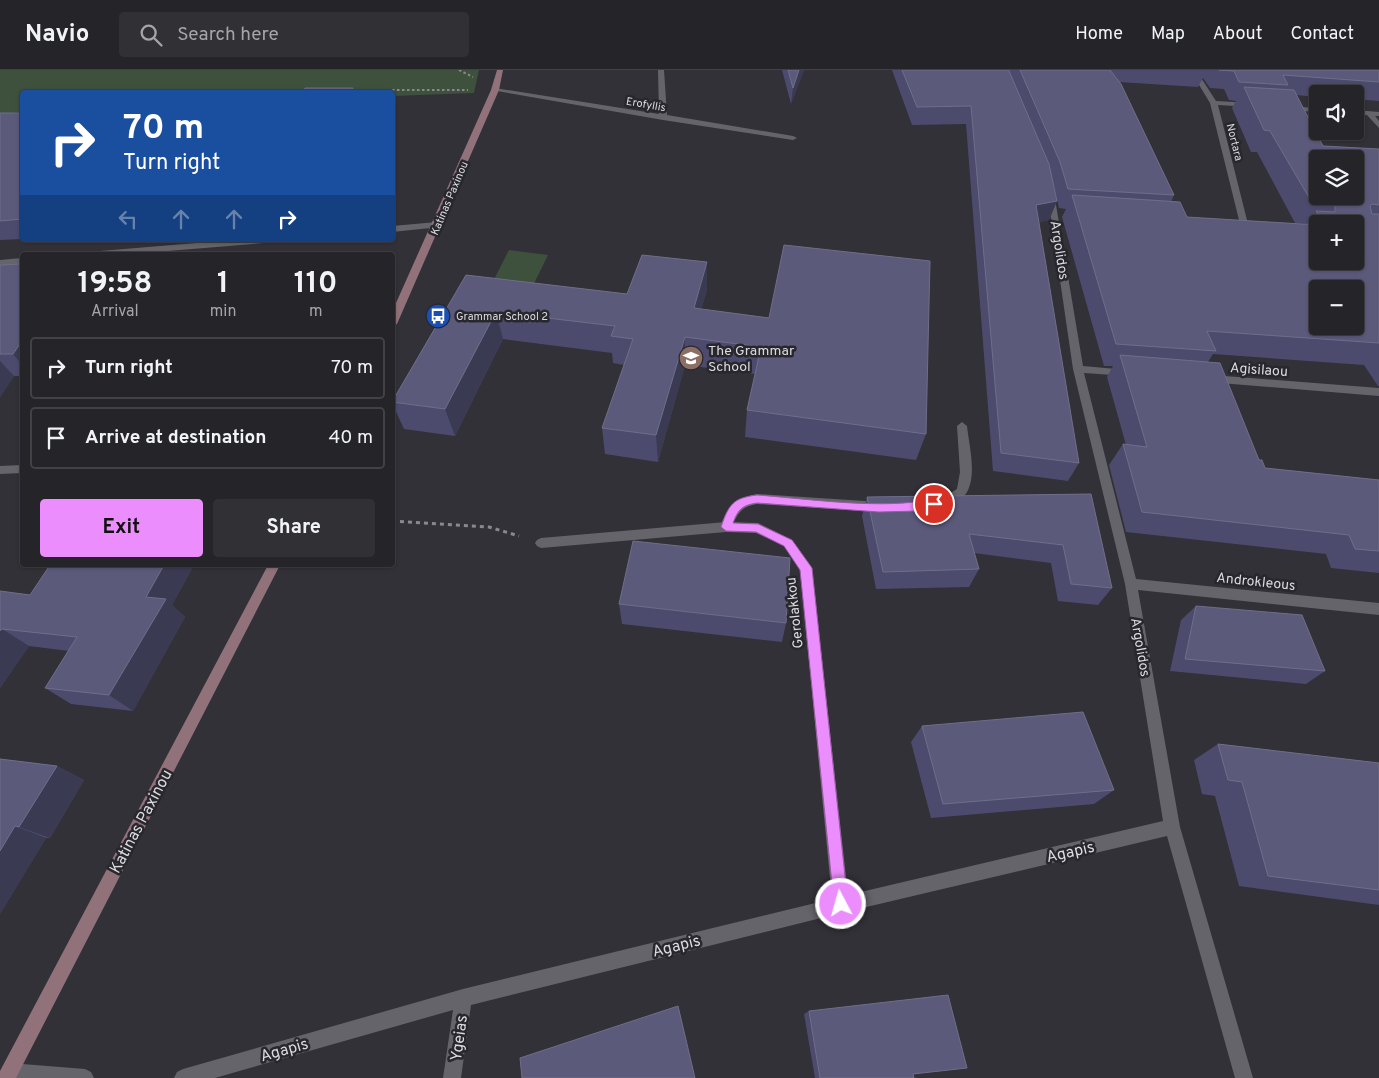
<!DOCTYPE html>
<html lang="en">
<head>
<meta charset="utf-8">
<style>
	body { margin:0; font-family:Overpass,sans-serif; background:#313135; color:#f1f3f6; height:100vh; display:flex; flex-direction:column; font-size:19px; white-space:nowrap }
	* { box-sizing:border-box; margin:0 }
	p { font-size:16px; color:#a3a5a8 }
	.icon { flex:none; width:28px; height:28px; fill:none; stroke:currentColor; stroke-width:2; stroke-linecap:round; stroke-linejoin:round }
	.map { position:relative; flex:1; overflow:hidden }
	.side { position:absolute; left:20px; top:182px; width:375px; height:315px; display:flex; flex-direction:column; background:#252529; border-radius:5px; box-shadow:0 1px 4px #0004,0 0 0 1px #424246 }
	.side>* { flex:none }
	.top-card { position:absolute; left:20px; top:20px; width:375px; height:152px; border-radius:5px; box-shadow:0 1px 4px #0004,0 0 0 1px #424246; background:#1a4fa0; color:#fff; overflow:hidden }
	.buttons { position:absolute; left:1309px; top:15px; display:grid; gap:10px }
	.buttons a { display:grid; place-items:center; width:55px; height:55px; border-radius:5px; background:#252529; box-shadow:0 1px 4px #0004,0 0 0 1px #424246; font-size:25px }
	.pin { position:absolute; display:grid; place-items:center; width:42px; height:42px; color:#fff; margin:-21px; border:2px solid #fff; border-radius:50%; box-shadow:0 1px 5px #0007 }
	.me { position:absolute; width:55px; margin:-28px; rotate:354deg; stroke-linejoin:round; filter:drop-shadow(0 0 4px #0008) }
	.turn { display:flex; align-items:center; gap:18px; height:105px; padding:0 20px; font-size:22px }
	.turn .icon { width:65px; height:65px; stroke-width:2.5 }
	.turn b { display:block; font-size:35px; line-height:42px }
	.lanes { display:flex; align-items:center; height:48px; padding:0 20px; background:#0003; justify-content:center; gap:25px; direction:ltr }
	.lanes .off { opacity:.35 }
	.eta { display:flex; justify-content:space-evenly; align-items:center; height:85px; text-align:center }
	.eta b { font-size:30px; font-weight:700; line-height:35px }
	.cta { display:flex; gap:10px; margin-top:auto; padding:10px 20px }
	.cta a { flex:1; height:58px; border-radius:5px; background:#eb8dfc; color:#111; font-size:20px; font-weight:700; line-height:58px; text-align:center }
	.cta a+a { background:#313135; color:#f1f3f6 }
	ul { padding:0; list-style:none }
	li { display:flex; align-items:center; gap:15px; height:62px; margin:0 10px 8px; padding:0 10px; border:2px solid #424246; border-radius:5px }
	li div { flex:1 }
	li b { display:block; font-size:19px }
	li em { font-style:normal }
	header { display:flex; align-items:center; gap:30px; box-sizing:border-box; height:70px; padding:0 25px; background:#252529; border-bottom:1px solid #424246 }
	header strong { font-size:24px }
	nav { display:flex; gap:28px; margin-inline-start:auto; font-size:18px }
	.search { width:350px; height:45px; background:#313135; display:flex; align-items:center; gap:12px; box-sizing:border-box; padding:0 18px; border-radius:5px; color:#a3a5a8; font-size:19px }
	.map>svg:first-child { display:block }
	.green { fill:#3d513c }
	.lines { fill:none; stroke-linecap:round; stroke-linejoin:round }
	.path-far1 { stroke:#88888d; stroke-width:2; stroke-dasharray:2.5 2.5; stroke-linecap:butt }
	.path { stroke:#88888d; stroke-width:3; stroke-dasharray:4 4; stroke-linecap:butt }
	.lane { fill:#64646a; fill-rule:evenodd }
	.street { fill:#64646a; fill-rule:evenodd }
	.secondary { fill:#91727a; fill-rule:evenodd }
	.wall { fill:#4c4b6e; fill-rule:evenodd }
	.shaded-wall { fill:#3b3a53 }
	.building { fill:#5b5a7b; stroke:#6f6e8a; fill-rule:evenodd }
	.route { fill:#eb8dfc; stroke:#995ca4 }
	.labels { text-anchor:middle; stroke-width:5; stroke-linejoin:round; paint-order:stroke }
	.far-street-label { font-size:11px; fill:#dbdbdf; stroke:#27272d }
	.far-poi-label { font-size:11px; fill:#dbdbdf; stroke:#27272d; text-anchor:start }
	.street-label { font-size:14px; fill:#dbdbdf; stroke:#27272d }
	.poi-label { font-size:14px; fill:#dbdbdf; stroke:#27272d; text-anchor:start }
	.near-street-label { font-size:16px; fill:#dbdbdf; stroke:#27272d }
</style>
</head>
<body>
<header>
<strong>Navio</strong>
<div class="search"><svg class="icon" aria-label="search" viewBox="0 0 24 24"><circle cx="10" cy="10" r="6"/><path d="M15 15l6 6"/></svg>Search here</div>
<nav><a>Home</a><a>Map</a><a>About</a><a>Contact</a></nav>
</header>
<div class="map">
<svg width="1379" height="1008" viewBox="0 0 1379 1008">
	<rect width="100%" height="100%" fill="#313137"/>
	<!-- green -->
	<path class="green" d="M 0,0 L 479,0 L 474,23 L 393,26 L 392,22 L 22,22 L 22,42 L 0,44 Z
		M 509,180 L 548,185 L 525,232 L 485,227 Z"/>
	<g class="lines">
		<!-- path-far1 -->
		<path class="path-far1" d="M 459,0 L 473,7
			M 352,20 L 468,20"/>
		<!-- path -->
		<path class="path" d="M 392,451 L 489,457 L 519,466"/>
		<!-- lane -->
		<path class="lane" d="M 962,352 L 967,356 C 969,375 977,404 967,422 C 962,431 949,435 940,437 L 934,432 L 936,429 L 946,426 L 957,419 L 960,402 L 957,356 Z
			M 757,424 L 880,432 L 886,437 L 880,442 L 757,434 C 739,437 737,446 730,460 L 722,460 L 720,457 C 728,435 734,429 757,424 Z"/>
		<!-- street -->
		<path class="street" d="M 658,0 L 664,0 L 667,45 L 793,66 L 797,68 L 793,70 L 663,50 L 491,20 L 495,18 L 659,44 Z
			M 1190,0 L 1196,0 L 1216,31 L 1251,33 L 1255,35 L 1251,37 L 1218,35 L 1248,154 L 1247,156 L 1240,154 L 1210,33 Z
			M 1283,36 L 1318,38 L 1318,42 L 1286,40 L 1283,40 Z
			M 1355,40 L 1379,42 L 1379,46 L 1375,46 L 1379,51 L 1379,58 L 1367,45 L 1355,44 Z
			M 1047,121 L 1054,123 L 1083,296 L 1127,300 L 1132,303 L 1127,306 L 1084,303 L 1136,509 L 1379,533 L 1379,545 L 1138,520 L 1180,757 L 1253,1008 L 1235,1008 L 1167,766 L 841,843 L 471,935 L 461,1008 L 443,1008 L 453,940 L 215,1008 L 174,1008 L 177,1002 L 183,999 L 463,919 L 832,829 L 800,499 L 784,476 L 756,463 L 726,462 L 541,478 L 537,476 L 535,473 L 537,470 L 541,468 L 726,452 L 758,453 L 792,470 L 812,498 L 848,825 L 1163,751 L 1125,514 L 1073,299 Z
			M 437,152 L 440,153 L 440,157 L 392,162 L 392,156 Z
			M 233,170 L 268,170 L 264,173 L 119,185 L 84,185 L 88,182 Z
			M 22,188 L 22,194 L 0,196 L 0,190 Z
			M 1212,305 L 1379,318 L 1379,326 L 1208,312 L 1207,309 Z
			M 22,395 L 22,403 L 0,404 L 0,396 Z
			M 10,993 L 85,999 L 91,1002 L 94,1008 L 3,1008 L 1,1002 L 4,996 Z"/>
		<!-- secondary -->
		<path class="secondary" d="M 497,0 L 503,0 L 499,20 L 397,254 L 392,257 L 392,242 L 491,20 Z
			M 268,495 L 280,495 L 16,1008 L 0,1008 L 0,1001 Z"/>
	</g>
	<!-- wall -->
	<path class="wall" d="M 782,0 L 804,0 L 791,34 Z
		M 892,0 L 1379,0 L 1379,31 L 1355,29 L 1355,24 L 1318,24 L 1318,27 L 1296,25 L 1323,76 L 1379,79 L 1379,316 L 1378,316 L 1364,295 L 1213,284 L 1208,292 L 1259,390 L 1265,398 L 1379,410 L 1379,503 L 1331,498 L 1326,484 L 1126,462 L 1109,395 L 1123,374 L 1126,375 L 1107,307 L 1113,296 L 1104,296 L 1062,147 L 1066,139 L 1059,138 L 1053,111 L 1057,131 L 1049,150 L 1039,152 L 1079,393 L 1068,411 L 993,401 L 966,54 L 912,55 ZM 1203,8 L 1210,18 L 1224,19 L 1229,30 L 1236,31 L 1232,38 L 1251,82 L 1257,82 L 1295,153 L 1307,154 L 1307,155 L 1187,147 L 1171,132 L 1174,125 L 1119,12 L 1198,17 ZM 1318,154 L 1355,154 L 1318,191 Z
		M 0,43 L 22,43 L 22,169 L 0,170 Z
		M 22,194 L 22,306 L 14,306 L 0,327 L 0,195 Z
		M 466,205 L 627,224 L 707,220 L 701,239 L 926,364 L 916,390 L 745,367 L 747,340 L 755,304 L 685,295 L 658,392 L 605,384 L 602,358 L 624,295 L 613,293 L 612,283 L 503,269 L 455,366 L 404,359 L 392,333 L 392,331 Z
		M 1091,424 L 1112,518 L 1098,535 L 1058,531 L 1051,493 L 974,483 L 979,499 L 969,517 L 876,519 L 862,446 L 867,427 Z
		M 50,495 L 194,495 L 172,535 L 185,547 L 133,641 L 71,634 L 45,618 L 69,581 L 29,576 L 0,618 L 0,521 L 30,525 Z
		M 619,534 L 786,553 L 782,572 L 622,554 Z
		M 1196,536 L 1325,601 L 1306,614 L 1170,601 L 1181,550 Z
		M 922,656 L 1114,720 L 1094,734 L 931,748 L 911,672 Z
		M 1218,674 L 1379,693 L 1379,835 L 1239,816 L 1215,726 L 1202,724 L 1194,690 Z
		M 0,689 L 57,696 L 84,710 L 50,768 L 46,768 L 0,844 Z
		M 809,941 L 913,1004 L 914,1008 L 815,1008 L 804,944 Z"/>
	<!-- shaded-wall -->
	<path class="shaded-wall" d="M 799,0 L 804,0 L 791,34 L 793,18 Z
		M 1057,131 L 1049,150 L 1028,154 L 1036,135 Z
		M 707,192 L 707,220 L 694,266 L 694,238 Z
		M 496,242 L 503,269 L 455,366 L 445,339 Z
		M 685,267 L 685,295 L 658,392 L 656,365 Z
		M 22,271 L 22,295 L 13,284 Z
		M 0,291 L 14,306 L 0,327 Z
		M 164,495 L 194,495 L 172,535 L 185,547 L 133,641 L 109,625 L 146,527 Z
		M 2,559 L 29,576 L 0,618 L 0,561 Z
		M 57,696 L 84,710 L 50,768 L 19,757 Z
		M 15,756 L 46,768 L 0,844 L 0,781 Z"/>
	<!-- building -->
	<path class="building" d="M 788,0 L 799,0 L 793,18 Z
		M 902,0 L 1009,0 L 1009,1 L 1049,94 L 1057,131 L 1036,135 L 1079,393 L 1001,383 L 971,36 L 917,37 Z
		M 1020,0 L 1110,0 L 1121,14 L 1174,125 L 1068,119 L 1060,92 Z
		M 1219,0 L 1379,0 L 1379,12 L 1283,5 L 1288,15 L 1239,12 L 1234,1 Z
		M 1244,17 L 1294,20 L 1323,76 L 1379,79 L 1379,135 L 1372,134 L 1370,136 L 1372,144 L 1379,144 L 1379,273 L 1207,261 L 1216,281 L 1116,274 L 1072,125 L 1180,132 L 1187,147 L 1318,155 L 1318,191 L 1355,191 L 1355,154 L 1324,154 L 1316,141 L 1335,142 L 1335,133 L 1311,131 L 1270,61 L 1264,60 ZM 1318,89 L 1355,89 L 1355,126 L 1318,126 ZM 1318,219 L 1355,219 L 1355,256 L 1318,256 Z
		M 305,18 L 353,18 L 351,22 L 302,22 Z
		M 0,43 L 22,43 L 22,149 L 0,151 Z
		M 784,175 L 930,191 L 926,364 L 747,340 L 761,277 L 685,267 L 656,365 L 602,358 L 633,269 L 611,266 L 615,256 L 496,242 L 445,339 L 392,332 L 466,205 L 627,224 L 642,185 L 707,192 L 694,238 L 769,248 Z
		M 22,194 L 22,271 L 13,284 L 0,284 L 0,195 Z
		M 1120,285 L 1220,293 L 1259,390 L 1262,390 L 1265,398 L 1379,410 L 1379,481 L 1355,479 L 1349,465 L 1142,442 L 1123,374 L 1147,377 Z
		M 1091,424 L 1112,518 L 1071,514 L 1063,475 L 969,464 L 979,499 L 883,502 L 867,427 Z
		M 633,471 L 790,488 L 786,553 L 619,534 Z
		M 50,495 L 164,495 L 146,527 L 166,529 L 109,625 L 45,618 L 77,567 L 2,559 L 0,561 L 0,521 L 30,525 Z
		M 1196,536 L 1302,545 L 1325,601 L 1185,589 Z
		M 1083,642 L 1114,720 L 943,734 L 922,656 Z
		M 1218,674 L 1379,693 L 1379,820 L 1268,806 L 1242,712 L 1228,710 Z
		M 0,689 L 57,696 L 19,757 L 15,756 L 0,781 Z
		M 948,925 L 967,998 L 913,1004 L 914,1008 L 820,1008 L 809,941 Z
		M 678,936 L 695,1008 L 522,1008 L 520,988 Z"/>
	<!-- route -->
	<path class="route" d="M 757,425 C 811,429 882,440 934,429 L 939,434 L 938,436 L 919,441 L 879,442 L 757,433 C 743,435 738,439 733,453 L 758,454 L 792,470 L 812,498 L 848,834 L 846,840 L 841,842 L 836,840 L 834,834 L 800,500 L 784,476 L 756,462 L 726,461 L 721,457 C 729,434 733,428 757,425 Z"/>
	<!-- icons -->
	<defs>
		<g id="bus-disc" transform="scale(1.25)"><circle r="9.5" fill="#1a4fb4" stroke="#27272d"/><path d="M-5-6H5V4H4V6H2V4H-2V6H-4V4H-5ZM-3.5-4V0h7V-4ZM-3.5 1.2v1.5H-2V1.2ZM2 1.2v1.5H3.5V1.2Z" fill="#fff"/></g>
		<g id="school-disc" transform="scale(1.25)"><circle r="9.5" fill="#8d6e63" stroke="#27272d"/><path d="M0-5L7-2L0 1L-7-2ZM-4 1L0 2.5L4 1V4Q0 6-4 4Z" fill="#fff"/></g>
	</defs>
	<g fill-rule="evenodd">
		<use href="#bus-disc" x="438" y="246"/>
		<use href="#school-disc" x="691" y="288"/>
	</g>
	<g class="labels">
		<!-- far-street labels -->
		<g class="far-street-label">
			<text transform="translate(646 34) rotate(10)" y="4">Erofyllis</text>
			<text transform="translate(1235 72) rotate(76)" y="4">Nortara</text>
			<text transform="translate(449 128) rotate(-67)" y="4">Katinas Paxinou</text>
		</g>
		<!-- far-poi labels -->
		<g class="far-poi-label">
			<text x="456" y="250">Grammar School 2</text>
		</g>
		<!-- street labels -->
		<g class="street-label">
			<text transform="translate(1060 180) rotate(81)" y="5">Argolidos</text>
			<text transform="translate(1259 299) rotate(4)" y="5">Agisilaou</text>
			<text transform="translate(1256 511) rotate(6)" y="5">Androkleous</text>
			<text transform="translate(794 543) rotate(-96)" y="5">Gerolakkou</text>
			<text transform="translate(1141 577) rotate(80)" y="5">Argolidos</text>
		</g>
		<!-- poi labels -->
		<g class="poi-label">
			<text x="708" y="285">The Grammar<tspan x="708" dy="16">School</tspan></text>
		</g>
		<!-- near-street labels -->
		<g class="near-street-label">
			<text transform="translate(140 751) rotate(-62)" y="6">Katinas Paxinou</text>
			<text transform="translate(1070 781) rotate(-13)" y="6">Agapis</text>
			<text transform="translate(676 875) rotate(-14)" y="6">Agapis</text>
			<text transform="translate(458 968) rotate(-82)" y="6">Ygeias</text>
			<text transform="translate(284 979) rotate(-16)" y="6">Agapis</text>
		</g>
	</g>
</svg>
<div class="buttons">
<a><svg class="icon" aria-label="sound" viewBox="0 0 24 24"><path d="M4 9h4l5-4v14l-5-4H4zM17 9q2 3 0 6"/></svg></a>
<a><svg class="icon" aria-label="layers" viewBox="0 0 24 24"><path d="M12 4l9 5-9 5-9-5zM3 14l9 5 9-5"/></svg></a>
<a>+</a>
<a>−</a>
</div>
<div class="pin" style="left:934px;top:434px;background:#d93025"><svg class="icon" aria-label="arrive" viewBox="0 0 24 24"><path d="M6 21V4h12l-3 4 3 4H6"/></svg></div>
<svg class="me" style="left:841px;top:834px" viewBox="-20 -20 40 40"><circle r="17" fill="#eb8dfc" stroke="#fff" stroke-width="3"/><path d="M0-11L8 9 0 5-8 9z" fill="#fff"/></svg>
<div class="top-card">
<div class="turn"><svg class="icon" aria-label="right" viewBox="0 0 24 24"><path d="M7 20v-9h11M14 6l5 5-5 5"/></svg><div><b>70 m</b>Turn right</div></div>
<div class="lanes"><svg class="icon off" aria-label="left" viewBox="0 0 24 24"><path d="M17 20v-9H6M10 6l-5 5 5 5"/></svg><svg class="icon off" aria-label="ahead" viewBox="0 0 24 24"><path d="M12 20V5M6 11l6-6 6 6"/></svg><svg class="icon off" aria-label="ahead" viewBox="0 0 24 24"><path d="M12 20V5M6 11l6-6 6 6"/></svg><svg class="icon" aria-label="right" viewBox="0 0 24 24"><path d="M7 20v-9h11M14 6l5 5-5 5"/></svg></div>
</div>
<section class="side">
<div class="eta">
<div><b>19:58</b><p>Arrival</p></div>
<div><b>1</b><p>min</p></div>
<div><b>110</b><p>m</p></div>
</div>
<ul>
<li><svg class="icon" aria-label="right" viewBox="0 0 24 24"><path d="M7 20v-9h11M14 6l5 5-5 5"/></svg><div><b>Turn right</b></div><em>70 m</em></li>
<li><svg class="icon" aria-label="arrive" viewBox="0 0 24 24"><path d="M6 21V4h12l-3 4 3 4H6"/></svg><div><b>Arrive at destination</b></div><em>40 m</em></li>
</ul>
<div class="cta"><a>Exit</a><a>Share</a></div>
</section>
</div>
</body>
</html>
